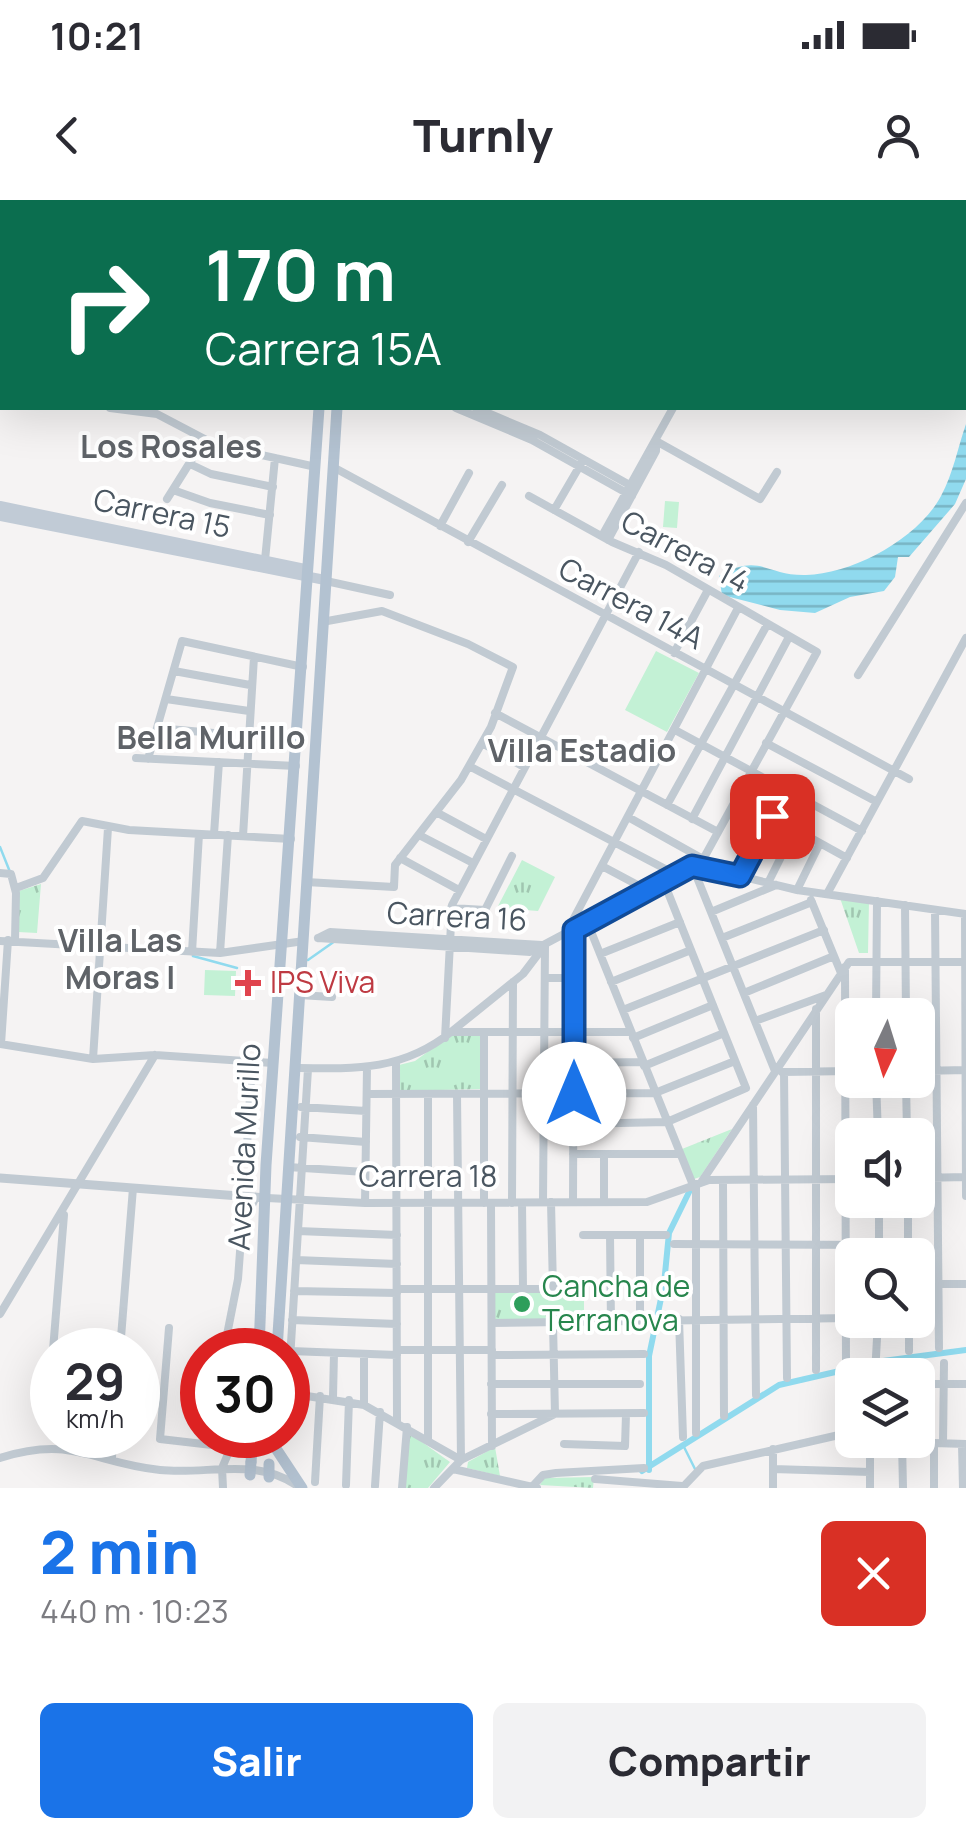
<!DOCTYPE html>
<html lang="es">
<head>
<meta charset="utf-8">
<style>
	body { margin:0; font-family:Manrope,sans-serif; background:#f2f2f3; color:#2b2b33; height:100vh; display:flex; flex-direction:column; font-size:38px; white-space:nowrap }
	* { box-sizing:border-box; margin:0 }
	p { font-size:32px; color:#7c7c81 }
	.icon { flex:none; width:55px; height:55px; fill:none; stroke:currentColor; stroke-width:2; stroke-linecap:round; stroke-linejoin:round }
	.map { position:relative; height:1288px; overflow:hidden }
	.drawer { display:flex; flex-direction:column; background:#fff; flex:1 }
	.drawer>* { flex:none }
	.hud { position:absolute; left:0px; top:0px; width:968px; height:210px; box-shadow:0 10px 40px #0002; background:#0b6e4f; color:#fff; overflow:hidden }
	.needle { width:65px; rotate:184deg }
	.buttons { position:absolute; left:835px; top:798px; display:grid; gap:20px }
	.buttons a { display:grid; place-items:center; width:100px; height:100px; border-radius:15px; background:#fff; box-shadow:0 10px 40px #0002; font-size:50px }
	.speed { position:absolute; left:30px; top:1128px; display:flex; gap:20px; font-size:50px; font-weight:700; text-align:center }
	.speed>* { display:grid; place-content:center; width:130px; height:130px; border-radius:50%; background:#fff; box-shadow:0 10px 40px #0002; line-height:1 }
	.speed small { font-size:25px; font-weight:400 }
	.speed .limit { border:15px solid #d22; background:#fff; color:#111 }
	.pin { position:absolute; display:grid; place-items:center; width:85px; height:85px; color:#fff; margin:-42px; border-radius:20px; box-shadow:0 5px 15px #0006 }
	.me { position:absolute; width:110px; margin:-55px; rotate:0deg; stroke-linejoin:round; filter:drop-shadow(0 0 8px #0008) }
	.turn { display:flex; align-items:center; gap:35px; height:210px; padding:0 40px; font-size:45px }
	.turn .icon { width:130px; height:130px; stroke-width:2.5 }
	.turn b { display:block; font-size:70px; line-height:85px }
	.round { display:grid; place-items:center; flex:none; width:105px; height:105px; border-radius:15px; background:#f2f2f3 }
	.summary { display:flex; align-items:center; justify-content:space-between; height:170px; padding:0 40px }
	h1 { font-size:60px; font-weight:800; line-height:75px; color:#1a73e8 }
	.button { display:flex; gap:20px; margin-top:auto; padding:20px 40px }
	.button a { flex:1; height:115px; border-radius:15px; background:#1a73e8; color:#fff; font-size:40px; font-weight:800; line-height:115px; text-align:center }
	.button a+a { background:#f2f2f3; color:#2b2b33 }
	.status { display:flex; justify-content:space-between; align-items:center; height:70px; padding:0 50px; background:#fff; direction:ltr }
	.status svg { height:28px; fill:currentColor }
	header { display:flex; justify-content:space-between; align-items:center; height:130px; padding:0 40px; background:#fff; font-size:45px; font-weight:800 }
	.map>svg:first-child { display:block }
	.grass { fill:#c3f1d5 }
	.park { fill:url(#park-tufts) }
	.water { fill:url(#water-rules) }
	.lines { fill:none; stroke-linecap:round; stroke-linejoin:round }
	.stream { stroke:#90daee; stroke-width:2.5 }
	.canal { stroke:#90daee; stroke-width:6 }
	.minor { stroke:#c1cad2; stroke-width:8 }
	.tertiary { stroke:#c1cad2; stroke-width:9 }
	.secondary { stroke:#c1cbd6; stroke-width:10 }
	.primary { stroke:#b3c2d1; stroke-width:11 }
	.primary-bridge { stroke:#b3c2d1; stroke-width:11 }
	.route-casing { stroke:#114b97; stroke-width:25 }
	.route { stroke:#1a73e8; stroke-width:18 }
	.health-dot { fill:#e0444e; stroke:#fff; stroke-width:4 }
	.leisure-dot { fill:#2e9e5b; stroke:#fff; stroke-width:4 }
	.labels { text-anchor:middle; stroke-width:8; stroke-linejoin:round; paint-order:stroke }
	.street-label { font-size:30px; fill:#4a5661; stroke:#fff }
	.health-label { font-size:30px; fill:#be3a42; stroke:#fff; text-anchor:start }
	.leisure-label { font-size:30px; fill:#27864d; stroke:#fff; text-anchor:start }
	.neighbourhood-label { font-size:32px; font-weight:bold; fill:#5f6368; stroke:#fff }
</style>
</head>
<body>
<div class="status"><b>10:21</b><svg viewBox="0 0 49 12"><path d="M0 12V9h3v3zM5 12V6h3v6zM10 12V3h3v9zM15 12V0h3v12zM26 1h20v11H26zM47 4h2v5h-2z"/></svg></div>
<header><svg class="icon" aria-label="back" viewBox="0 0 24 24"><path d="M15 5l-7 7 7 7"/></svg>Turnly<svg class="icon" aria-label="person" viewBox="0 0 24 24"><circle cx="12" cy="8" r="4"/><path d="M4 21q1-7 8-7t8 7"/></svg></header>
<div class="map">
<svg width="966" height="1288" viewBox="0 0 966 1288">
	<defs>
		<pattern id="park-tufts" width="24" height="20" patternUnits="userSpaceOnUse" patternTransform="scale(2.5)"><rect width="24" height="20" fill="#c3f1d5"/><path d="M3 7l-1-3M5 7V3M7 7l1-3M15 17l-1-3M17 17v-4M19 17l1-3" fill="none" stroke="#a0c6b0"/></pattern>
		<pattern id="water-rules" width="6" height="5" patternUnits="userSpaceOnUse" patternTransform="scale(2.5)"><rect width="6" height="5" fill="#90daee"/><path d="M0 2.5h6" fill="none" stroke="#78b4c4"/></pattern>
	</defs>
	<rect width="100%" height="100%" fill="#f5f3f3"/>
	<!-- grass -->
	<path class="grass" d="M 665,301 L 679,302 L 677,328 L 663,327 Z
		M 656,451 L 699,473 L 667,532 L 625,510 Z
		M 205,770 L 236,771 L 235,796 L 204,795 Z"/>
	<!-- park -->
	<path class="park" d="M 522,660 L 555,677 L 538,711 L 497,708 Z
		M 41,684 L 37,733 L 18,732 L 19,691 Z
		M 840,698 L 869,701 L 868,753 L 859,753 Z
		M 452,834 L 483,835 L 484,889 L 399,891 L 399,865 L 415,861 Z
		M 732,929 L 700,977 L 694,979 L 682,949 Z
		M 491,1089 L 584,1089 L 584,1124 L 492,1123 Z
		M 408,1232 L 450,1262 L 428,1288 L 402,1288 Z
		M 495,1247 L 500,1276 L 467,1268 L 468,1262 Z
		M 594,1277 L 593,1288 L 540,1285 L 544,1278 Z"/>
	<!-- water -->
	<path class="water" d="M 966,224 L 966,279 L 955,304 L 909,357 L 898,357 L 895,377 L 884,391 L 850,397 L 815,413 L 780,410 L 722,395 L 719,376 C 760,352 766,376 806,375 C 853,374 919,338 941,296 C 953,274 958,247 966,224 Z"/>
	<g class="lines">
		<!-- stream -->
		<path class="stream" d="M 0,647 L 10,672
			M 193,756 L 237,768
			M 308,760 L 335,741
			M 684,1247 L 695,1269"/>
		<!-- canal -->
		<path class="canal" d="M 649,1270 L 649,1156 L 664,1084 L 669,1033 L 692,986
			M 642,1271 L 779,1185 L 883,1161 L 966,1150"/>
		<!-- minor -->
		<path class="minor" d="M 61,2 L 62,0
			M 94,2 L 94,0
			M 122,2 L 122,0
			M 150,2 L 151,0
			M 179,2 L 179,0
			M 207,2 L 207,0
			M 239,2 L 239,0
			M 271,2 L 271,0
			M 300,2 L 300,0
			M 325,2 L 326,0
			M 369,2 L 372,0
			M 0,24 L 2,24
			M 965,47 L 966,45
			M 0,52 L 2,52
			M 110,208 L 157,214 L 216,245 L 316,267
			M 456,208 L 532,240 L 632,296
			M 476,208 L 540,235 L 635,288
			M 656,241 L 760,299 L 777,272
			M 190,264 L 211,274 L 273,287
			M 333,267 L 909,579
			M 173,290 L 210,303 L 270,315
			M 529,296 L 612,342 L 666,365 L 817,452 L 700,665
			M 167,299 L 204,240
			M 554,310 L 582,262
			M 440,326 L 469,273
			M 602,336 L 673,208
			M 608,340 L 656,251 L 656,242
			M 468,342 L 502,285
			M 265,360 L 275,258
			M 326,381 L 390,395
			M 674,453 L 708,390
			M 174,471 L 250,485
			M 858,475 L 966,303
			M 166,499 L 249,511
			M 495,513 L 718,632
			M 157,528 L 248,536
			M 675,530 L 862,631
			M 482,543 L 524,567
			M 766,543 L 877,602
			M 136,558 L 296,566
			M 148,559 L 182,441 L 303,467
			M 469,566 L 673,673
			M 737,597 L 847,658
			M 667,605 L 767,425
			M 436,612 L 486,639
			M 628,617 L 703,659
			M 692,619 L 789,437
			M 214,634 L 219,562
			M 419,635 L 473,663
			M 243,636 L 254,457
			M 400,658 L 459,690
			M 692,665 L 775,871
			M 602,666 L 647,690
			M 0,673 L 11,674 L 16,693 L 15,740
			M 740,676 L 772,616
			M 306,682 L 394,687 L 395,665 L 461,580 L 491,527 L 513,467 L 468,444 L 382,411 L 322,422
			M 768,683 L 795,629
			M 16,688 L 43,678 L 82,621 L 129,630 L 291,639
			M 797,690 L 820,643
			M 827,694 L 966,438
			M 811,700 L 841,773
			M 905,705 L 906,815
			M 451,708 L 485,710 L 512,656
			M 935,711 L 939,1148
			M 711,712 L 776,685
			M 965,714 L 966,996
			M 588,724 L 693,985
			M 565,735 L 738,408
			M 318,738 L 530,752 L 694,665 L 797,690 L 966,714
			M 318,738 L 330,732 L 542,745
			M 722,738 L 812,702
			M 0,741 L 220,753 L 304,741
			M 192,752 L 199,634
			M 220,753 L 228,635
			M 600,754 L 680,722
			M 845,767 L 846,1166
			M 545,778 L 574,778
			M 611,782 L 691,750
			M 744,793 L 834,756
			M 299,795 L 332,797
			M 623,810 L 824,730
			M 876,815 L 877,701
			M 755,821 L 826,795
			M 451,832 L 523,774 L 542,749
			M 484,832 L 484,1003
			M 445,838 L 452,705 L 639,352
			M 633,838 L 713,805
			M 0,844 L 93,859 L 155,855 L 273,863
			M 1,844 L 8,740
			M 93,859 L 108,628
			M 396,863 L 397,1221
			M 574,863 L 643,862
			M 644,866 L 724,833
			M 294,868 C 354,869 403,871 451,832 L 630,832
			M 918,871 L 966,870
			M 782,872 L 852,871
			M 784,872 L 787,1178
			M 876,880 L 878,935
			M 906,880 L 907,935
			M 367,894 L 655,893 L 735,861
			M 428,894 L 428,1240
			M 457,894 L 461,1260
			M 753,905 L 756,1195
			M 301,907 L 366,911
			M 573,924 L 667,922 L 746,888 L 663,680
			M 300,937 L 366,942
			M 573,954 L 680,954
			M 604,954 L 604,1002
			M 246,962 L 252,863
			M 288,967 L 365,972
			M 918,978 L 966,977
			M 723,980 L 724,1216
			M 702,981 L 849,762 L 966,762
			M 696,984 L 696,1233
			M 267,998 L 365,1003 L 647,1002 L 709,980 L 852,979
			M 879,1000 L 879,1055
			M 908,1000 L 908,1055
			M 543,1002 L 545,745
			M 551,1002 L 553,1089
			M 573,1002 L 574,730
			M 365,1003 L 367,868
			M 491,1003 L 492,1246
			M 512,1003 L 513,782
			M 522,1003 L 523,1089
			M 298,1031 L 397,1035
			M 583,1035 L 666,1035
			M 610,1035 L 611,1124
			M 674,1044 L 879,1045
			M 296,1060 L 397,1064
			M 918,1084 L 966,1084
			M 397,1089 L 584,1089
			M 294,1091 L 397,1093
			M 0,1114 L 155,855
			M 679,1119 L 683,1237
			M 292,1120 L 397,1124
			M 492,1123 L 852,1118
			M 640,1123 L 640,1035
			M 169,1128 L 160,1239 L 212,1245 L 225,1235
			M 53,1150 L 64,1015
			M 120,1150 L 133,988
			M 224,1150 L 238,1079 L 242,1025 L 256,997
			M 397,1150 L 492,1150
			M 290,1151 L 397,1155
			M 909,1151 L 909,1120
			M 364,1154 L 364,1205
			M 492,1155 L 644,1154
			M 52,1158 L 52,1215
			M 816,1170 L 816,809
			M 875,1175 L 878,1120
			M 914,1175 L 915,1167
			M 491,1184 L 640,1184
			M 918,1184 L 966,1184
			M 288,1192 L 308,869
			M 288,1193 L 364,1205 L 461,1260
			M 333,1197 L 334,1153
			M 491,1214 L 644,1213
			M 63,1235 L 71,1248
			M 870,1241 L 966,1244
			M 902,1242 L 903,1288
			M 934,1243 L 934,1288
			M 943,1243 L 944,1163
			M 564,1244 L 625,1246 L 626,1214
			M 962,1244 L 963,1288
			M 0,1258 C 73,1235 93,1263 160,1270 C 207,1275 255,1257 296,1285
			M 112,1258 L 113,1235
			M 453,1269 L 537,1288
			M 773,1269 L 870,1272
			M 595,1279 L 682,1286
			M 315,1282 L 320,1196
			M 346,1285 L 349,1200
			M 375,1286 L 380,1212
			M 223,1288 L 222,1268 L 236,1235
			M 402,1288 L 407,1227
			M 434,1288 L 461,1260 L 555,1214 L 553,1124
			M 531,1288 L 543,1275 L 556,1273 L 644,1268
			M 682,1288 L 703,1266 L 852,1232
			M 773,1288 L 773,1249
			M 870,1288 L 870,1240"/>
		<!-- tertiary -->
		<path class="tertiary" d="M 5,0 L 5,2
			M 0,85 L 2,70
			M 0,978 L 266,998"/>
		<!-- secondary -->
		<path class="secondary" d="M 0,115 L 2,116
			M 0,306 L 305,369 L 308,375
			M 0,316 L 325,380"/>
		<!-- primary -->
		<path class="primary" d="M 387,2 L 389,0
			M 406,2 L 408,0
			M 259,1150 L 266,965 L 319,208
			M 277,1150 L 337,208
			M 271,1241 L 302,1288
			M 251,1262 L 253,1235"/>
		<!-- primary-bridge -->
		<path class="primary-bridge" d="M 250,1275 L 251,1262
			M 269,1277 L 269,1264"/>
	</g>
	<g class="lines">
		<!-- route casing -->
		<g class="route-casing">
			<path id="route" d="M 574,894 L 574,730 L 692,666 L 740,676 L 772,616"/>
		</g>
		<!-- route -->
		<use href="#route" class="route"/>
	</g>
	<!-- markers -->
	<path class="health-dot" d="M243 768h10v10h10v10h-10v10h-10v-10h-10v-10h10z"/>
	<circle class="leisure-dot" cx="522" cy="1104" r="10"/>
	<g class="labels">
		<!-- street labels -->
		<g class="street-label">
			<text transform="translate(162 314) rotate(12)" y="10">Carrera 15</text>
			<text transform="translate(685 352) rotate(28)" y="10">Carrera 14</text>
			<text transform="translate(631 404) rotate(28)" y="10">Carrera 14A</text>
			<text transform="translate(457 717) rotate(3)" y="10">Carrera 16</text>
			<text transform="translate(245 947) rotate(-87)" y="10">Avenida Murillo</text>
			<text x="428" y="987">Carrera 18</text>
		</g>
		<!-- health labels -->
		<g class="health-label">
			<text x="270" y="793">IPS Viva</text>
		</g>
		<!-- leisure labels -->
		<g class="leisure-label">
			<text x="542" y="1097">Cancha de<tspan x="542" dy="34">Terranova</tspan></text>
		</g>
		<!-- neighbourhood labels -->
		<g class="neighbourhood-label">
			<text x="171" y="258">Los Rosales</text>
			<text x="211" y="549">Bella Murillo</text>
			<text x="582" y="562">Villa Estadio</text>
			<text x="120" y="752">Villa Las<tspan x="120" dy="37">Moras I</tspan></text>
		</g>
	</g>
</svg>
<div class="buttons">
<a><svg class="needle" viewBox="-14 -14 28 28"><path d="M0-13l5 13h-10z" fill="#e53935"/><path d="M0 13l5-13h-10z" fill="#7c7c81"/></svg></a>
<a><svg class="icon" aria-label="sound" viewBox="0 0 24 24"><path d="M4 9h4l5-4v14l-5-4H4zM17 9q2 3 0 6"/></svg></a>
<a><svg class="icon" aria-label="search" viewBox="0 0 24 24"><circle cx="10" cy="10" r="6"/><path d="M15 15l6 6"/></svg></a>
<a><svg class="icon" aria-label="layers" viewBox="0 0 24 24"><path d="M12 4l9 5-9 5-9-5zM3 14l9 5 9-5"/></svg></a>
</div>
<div class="speed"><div>29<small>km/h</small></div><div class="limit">30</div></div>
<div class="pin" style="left:772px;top:616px;background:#d93025"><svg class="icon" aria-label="arrive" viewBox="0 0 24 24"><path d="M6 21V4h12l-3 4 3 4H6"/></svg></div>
<svg class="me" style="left:574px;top:894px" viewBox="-20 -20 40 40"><circle r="19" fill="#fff"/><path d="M0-13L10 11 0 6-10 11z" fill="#1a73e8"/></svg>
<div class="hud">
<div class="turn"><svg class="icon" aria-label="right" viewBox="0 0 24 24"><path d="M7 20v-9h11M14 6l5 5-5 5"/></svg><div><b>170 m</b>Carrera 15A</div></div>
</div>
</div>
<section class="drawer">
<div class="summary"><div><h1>2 min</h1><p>440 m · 10:23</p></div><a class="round" style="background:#d93025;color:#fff"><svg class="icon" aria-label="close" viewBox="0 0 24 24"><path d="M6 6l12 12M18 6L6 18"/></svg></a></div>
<div class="button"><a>Salir</a><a>Compartir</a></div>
</section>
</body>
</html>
